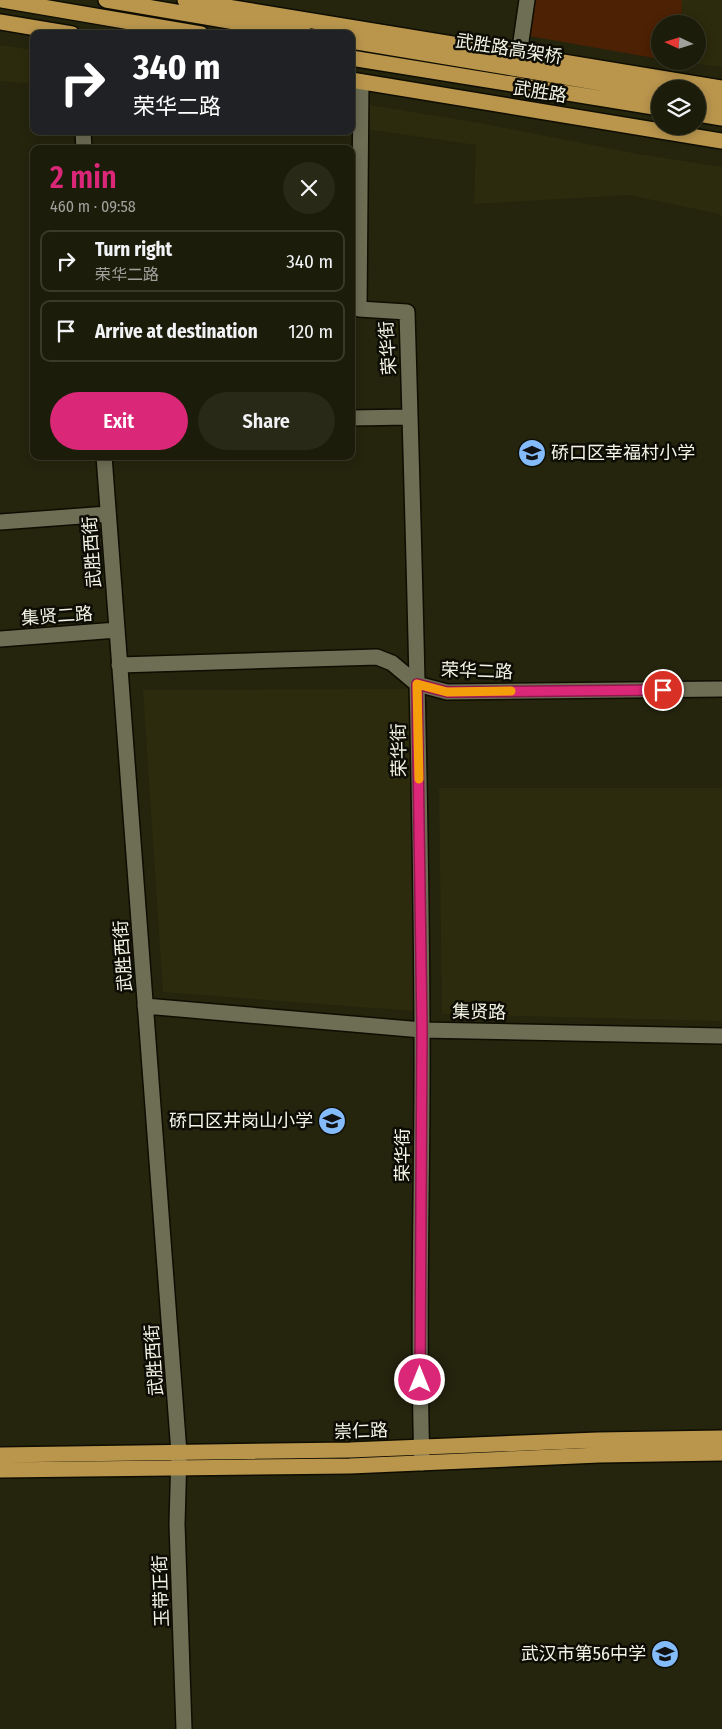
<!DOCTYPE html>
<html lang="en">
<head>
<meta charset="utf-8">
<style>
	body { margin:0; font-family:"Fira Sans Condensed","Noto Sans SC",sans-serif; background:#292918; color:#f1f3f6; height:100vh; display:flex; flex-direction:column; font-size:19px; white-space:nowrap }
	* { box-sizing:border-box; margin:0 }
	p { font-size:16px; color:#a0a19c }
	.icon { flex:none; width:28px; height:28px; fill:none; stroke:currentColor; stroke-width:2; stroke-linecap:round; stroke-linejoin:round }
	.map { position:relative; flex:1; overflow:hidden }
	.details { position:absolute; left:30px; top:145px; width:325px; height:315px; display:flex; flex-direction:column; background:#1c1c0a; border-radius:10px; box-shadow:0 2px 12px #0003,0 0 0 1px #3a3a2b }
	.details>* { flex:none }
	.hud { position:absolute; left:30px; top:30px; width:325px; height:105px; border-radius:10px; box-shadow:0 2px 12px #0003,0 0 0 1px #3a3a2b; background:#202124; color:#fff; overflow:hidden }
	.needle { width:32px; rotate:274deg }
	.controls { position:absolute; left:651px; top:15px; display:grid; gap:10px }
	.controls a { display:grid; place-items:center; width:55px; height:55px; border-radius:50%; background:#1c1c0a; box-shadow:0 2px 12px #0003,0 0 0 1px #3a3a2b; font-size:25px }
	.pin { position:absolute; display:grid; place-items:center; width:42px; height:42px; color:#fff; margin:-21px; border:2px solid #fff; border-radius:50%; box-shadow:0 1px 5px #0007 }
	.me { position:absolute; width:55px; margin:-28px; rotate:0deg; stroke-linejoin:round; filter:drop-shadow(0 0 4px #0008) }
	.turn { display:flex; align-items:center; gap:18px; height:105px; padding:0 20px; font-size:22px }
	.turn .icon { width:65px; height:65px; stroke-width:2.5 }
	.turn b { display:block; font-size:35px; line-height:42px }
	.round { display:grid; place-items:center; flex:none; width:52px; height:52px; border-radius:26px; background:#292918 }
	.headline { display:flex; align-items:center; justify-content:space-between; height:85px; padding:0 20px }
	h1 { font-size:30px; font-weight:600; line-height:38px; color:#db2777 }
	.action { display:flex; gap:10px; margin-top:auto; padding:10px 20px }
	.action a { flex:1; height:58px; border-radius:30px; background:#db2777; color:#fff; font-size:20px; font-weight:600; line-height:58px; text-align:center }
	.action a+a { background:#292918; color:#f1f3f6 }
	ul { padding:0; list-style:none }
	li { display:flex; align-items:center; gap:15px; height:62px; margin:0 10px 8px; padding:0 10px; border:2px solid #3a3a2b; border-radius:10px }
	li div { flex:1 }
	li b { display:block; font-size:19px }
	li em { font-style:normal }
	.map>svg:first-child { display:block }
	.built { fill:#2c2b0d }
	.green { fill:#4d2104 }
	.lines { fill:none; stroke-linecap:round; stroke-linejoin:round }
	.minor-casing { stroke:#0e0d00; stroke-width:18 }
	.major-casing { stroke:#0e0d00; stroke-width:18 }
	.minor { stroke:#6e6e55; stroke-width:15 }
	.major { stroke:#ba964d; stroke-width:15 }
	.route-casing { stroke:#8e194d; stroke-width:12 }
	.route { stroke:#db2777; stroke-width:9 }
	.slow { stroke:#f59e0b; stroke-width:9 }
	.labels { text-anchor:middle; stroke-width:5; stroke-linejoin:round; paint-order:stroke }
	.street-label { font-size:18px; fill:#f4f4e6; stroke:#0d0d05 }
	.poi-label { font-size:18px; fill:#f4f4e6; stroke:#0d0d05; text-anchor:end }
</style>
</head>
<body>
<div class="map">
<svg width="722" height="1729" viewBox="0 0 722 1729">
	<rect width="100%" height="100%" fill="#25250e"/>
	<!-- built -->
	<path class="built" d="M 682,0 L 722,0 L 722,67 L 679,62 L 698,61 L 698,24 L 681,24 Z
		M 0,45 L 34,50 L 34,84 L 0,81 Z
		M 351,102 L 480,123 L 638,154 L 722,167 L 722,218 L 719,214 L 629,195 L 474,204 L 476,145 L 351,127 Z
		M 409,689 L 414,1011 L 163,992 L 143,690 Z
		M 439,788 L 722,788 L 722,1021 L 442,1014 Z"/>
	<!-- green -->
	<path class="green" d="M 534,0 L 682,0 L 681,24 L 660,24 L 660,59 L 529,36 Z"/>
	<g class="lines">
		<!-- minor casing -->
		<g class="minor-casing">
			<path id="minor" d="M 519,55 L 527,0
				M 361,82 L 359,309 L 407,312 C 414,551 421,790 422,1029 C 423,1174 417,1318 422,1463
				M 83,131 L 84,149
				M 351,418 L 410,417
				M 104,456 L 179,1453 L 177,1524 L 184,1729
				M 0,522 L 108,514
				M 0,639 L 117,630
				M 119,665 L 377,657 L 392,663 L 417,684 L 447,692 L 722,689
				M 145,1006 L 422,1030 L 722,1036"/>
		</g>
		<!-- major casing -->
		<g class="major-casing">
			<path id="major" d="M 2,0 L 201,34
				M 106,0 L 305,34
				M 185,0 L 722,88
				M 0,22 L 72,34
				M 351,41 L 660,93
				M 351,58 L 660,108
				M 351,80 L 722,141
				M 698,99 L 722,103
				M 698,114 L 722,118
				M 0,1455 L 350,1450 L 598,1440 L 722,1438
				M 0,1470 L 350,1466 L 599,1455 L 722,1453"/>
		</g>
		<!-- minor -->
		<use href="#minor" class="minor"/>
		<!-- major -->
		<use href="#major" class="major"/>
	</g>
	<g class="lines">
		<!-- route casing -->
		<g class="route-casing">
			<path id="route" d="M 420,1380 L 422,1030 L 417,684 L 447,692 L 663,690"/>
		</g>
		<!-- route -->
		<use href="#route" class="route"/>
		<!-- slow -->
		<path class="slow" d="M 419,779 L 417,684 L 447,692 L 511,691"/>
	</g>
	<!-- icons -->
	<defs>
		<g id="school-disc" transform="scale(1.4375)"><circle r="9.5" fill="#84bcfb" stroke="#0d0d05"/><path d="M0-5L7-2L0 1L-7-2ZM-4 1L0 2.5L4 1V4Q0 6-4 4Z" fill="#111"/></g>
	</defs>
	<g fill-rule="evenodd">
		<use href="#school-disc" x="532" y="453"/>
		<use href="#school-disc" x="332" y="1121"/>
		<use href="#school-disc" x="665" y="1654"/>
	</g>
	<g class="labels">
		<!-- street labels -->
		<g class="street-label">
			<text transform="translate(509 49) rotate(9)" y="6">武胜路高架桥</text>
			<text transform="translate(540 92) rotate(9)" y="6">武胜路</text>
			<text transform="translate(388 348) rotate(-94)" y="6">荣华街</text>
			<text transform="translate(92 552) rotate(-94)" y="6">武胜西街</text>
			<text transform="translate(57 616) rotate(-4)" y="6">集贤二路</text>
			<text transform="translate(477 671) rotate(2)" y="6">荣华二路</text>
			<text transform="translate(399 750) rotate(-91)" y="6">荣华街</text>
			<text transform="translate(123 956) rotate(-94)" y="6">武胜西街</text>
			<text transform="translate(479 1012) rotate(1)" y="6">集贤路</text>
			<text transform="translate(403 1155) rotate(-90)" y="6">荣华街</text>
			<text transform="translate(154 1360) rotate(-94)" y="6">武胜西街</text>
			<text transform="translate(361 1431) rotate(-2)" y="6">崇仁路</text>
			<text transform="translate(161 1591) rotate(-92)" y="6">玉带正街</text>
		</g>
		<!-- poi labels -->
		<g class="poi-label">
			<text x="551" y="459" text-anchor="start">硚口区幸福村小学</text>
			<text x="313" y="1127">硚口区井岗山小学</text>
			<text x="646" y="1660">武汉市第56中学</text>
		</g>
	</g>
</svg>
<div class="controls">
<a><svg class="needle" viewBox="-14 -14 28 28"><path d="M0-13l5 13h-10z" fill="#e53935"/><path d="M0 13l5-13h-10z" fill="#a0a19c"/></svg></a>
<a><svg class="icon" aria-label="layers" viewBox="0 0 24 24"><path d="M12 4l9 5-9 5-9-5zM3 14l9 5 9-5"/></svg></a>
</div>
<div class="pin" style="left:663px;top:690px;background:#d93025"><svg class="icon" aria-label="arrive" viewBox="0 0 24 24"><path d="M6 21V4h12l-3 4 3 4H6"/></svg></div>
<svg class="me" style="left:420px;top:1380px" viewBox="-20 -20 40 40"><circle r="17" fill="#db2777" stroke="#fff" stroke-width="3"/><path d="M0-11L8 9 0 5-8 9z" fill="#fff"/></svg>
<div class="hud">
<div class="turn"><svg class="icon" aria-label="right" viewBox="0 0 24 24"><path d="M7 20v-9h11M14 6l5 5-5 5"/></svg><div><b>340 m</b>荣华二路</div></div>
</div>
<section class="details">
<div class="headline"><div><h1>2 min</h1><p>460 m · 09:58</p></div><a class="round"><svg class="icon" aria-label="close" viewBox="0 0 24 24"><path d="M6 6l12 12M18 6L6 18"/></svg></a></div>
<ul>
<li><svg class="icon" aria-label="right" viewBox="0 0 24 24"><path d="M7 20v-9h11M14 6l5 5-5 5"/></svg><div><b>Turn right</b><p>荣华二路</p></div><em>340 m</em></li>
<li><svg class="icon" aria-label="arrive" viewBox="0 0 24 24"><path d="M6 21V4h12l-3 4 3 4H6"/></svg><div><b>Arrive at destination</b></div><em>120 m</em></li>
</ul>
<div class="action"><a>Exit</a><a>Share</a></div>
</section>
</div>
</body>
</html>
